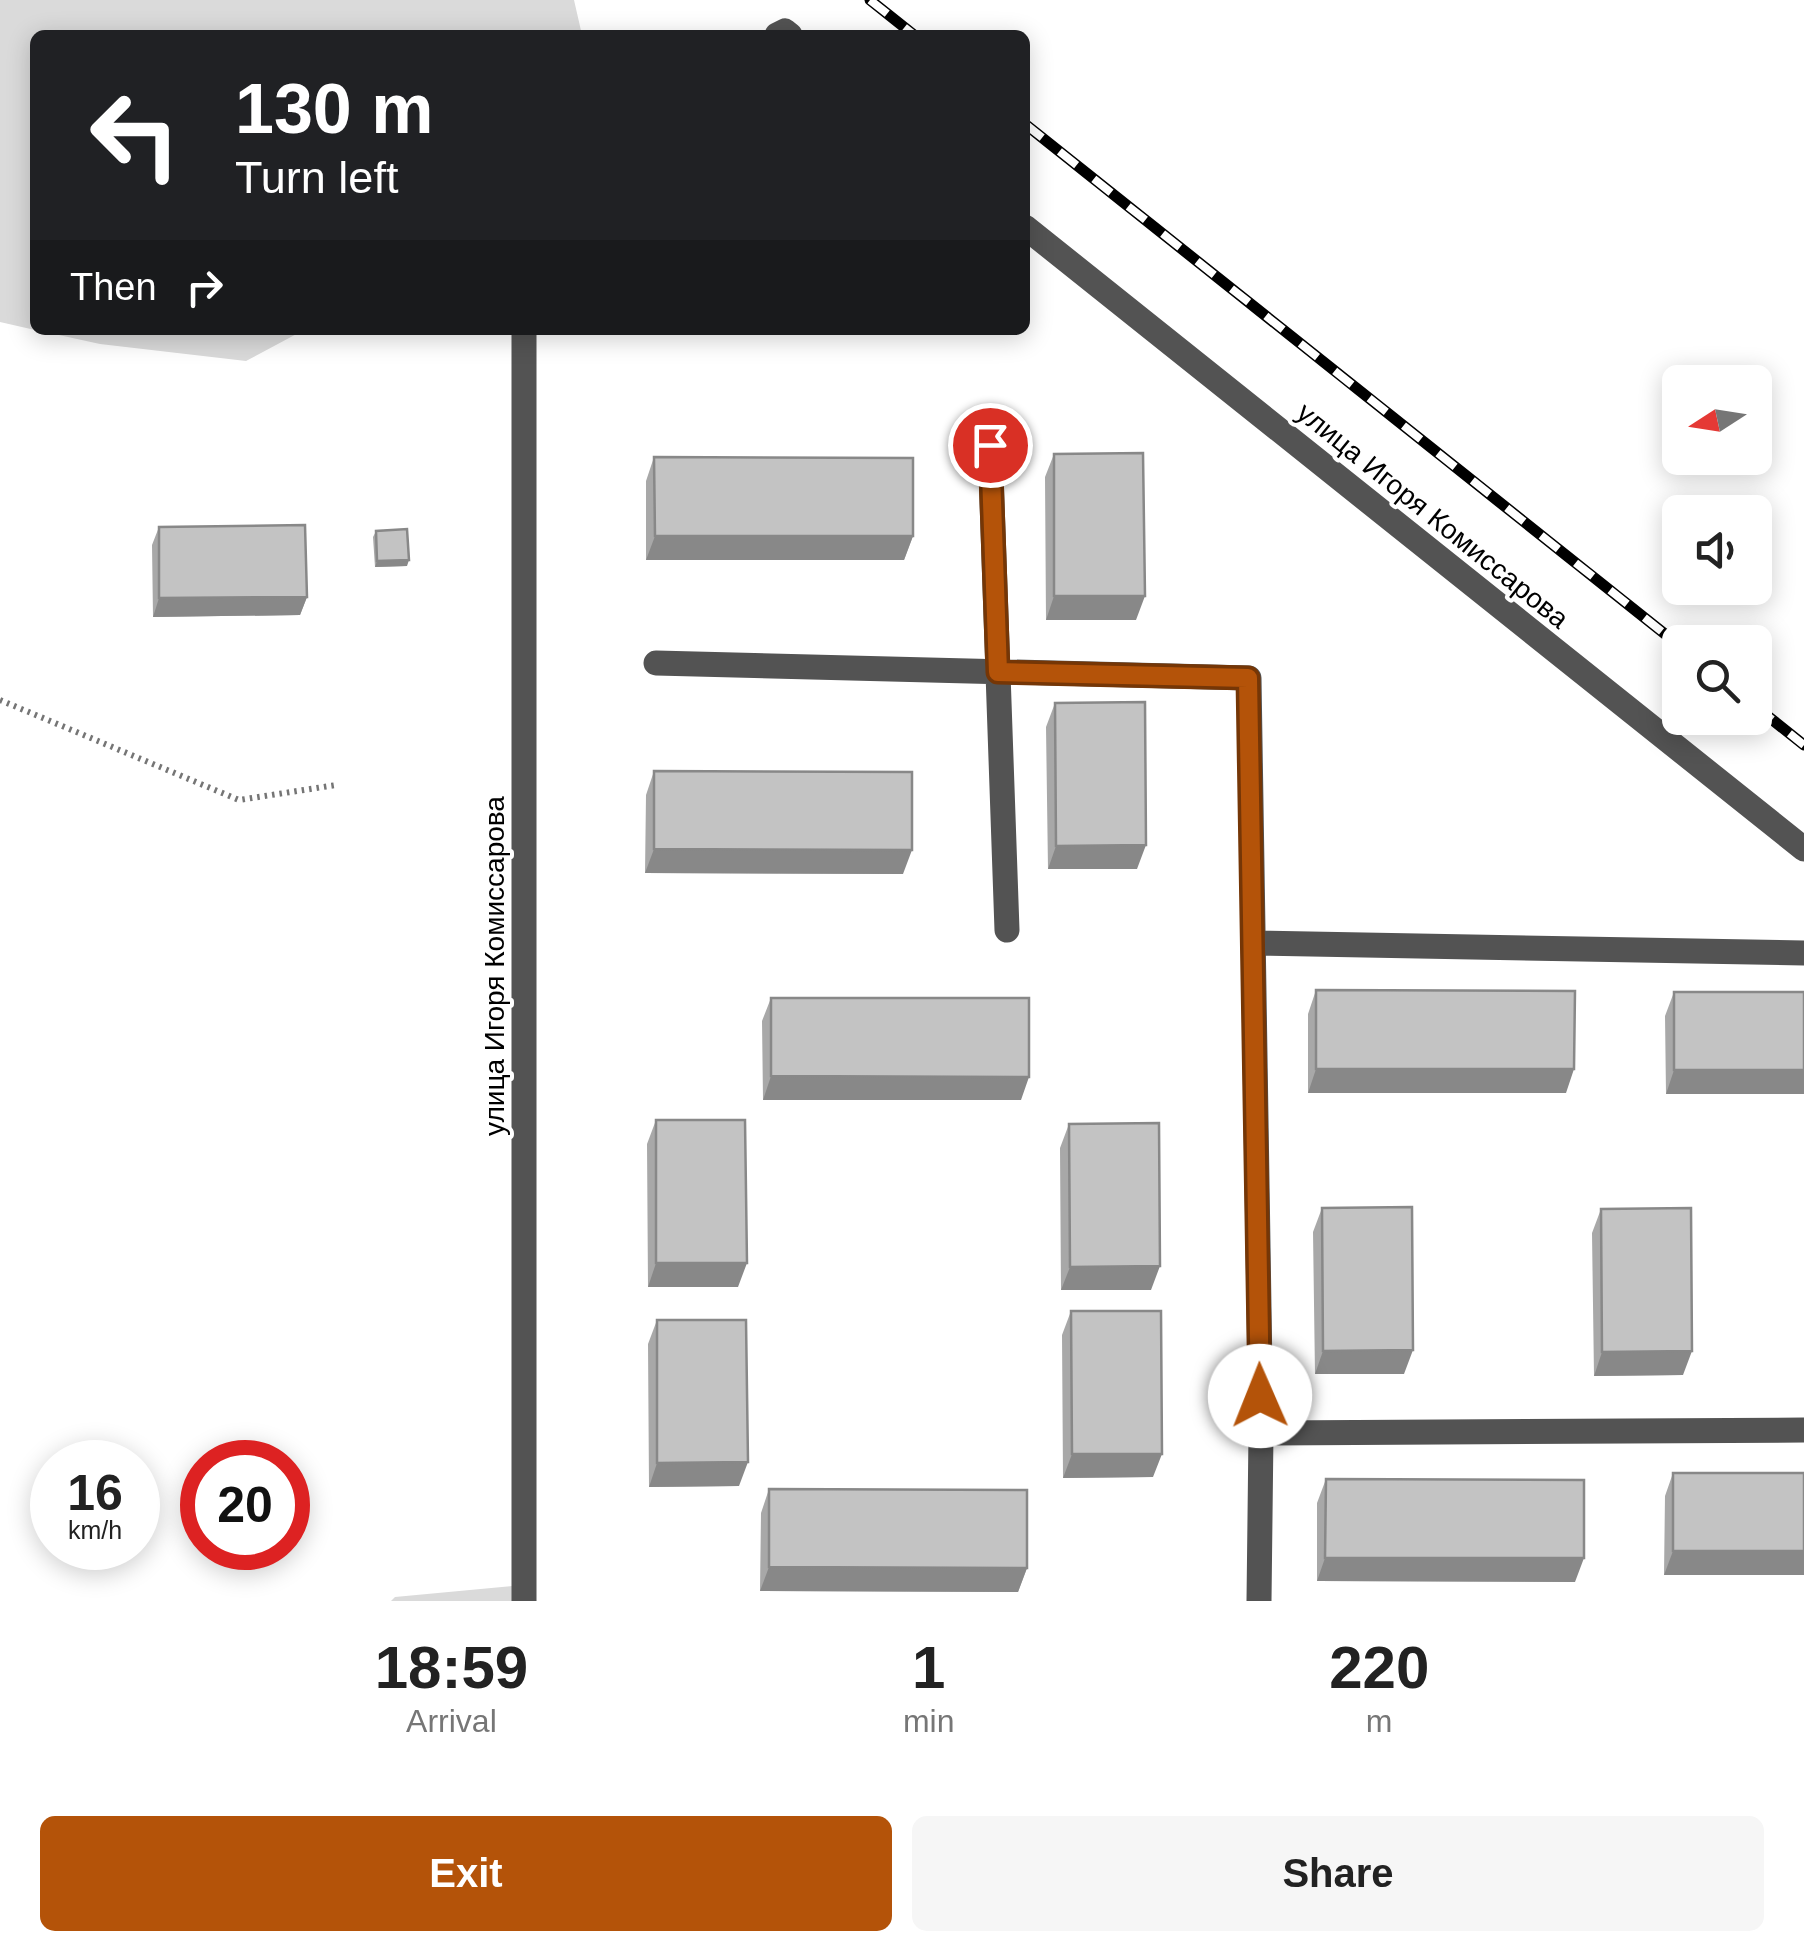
<!DOCTYPE html>
<html lang="en">
<head>
<meta charset="utf-8">
<style>
	body { margin:0; font-family:Helvetica,sans-serif; background:#f6f6f6; color:#222; height:100vh; display:flex; flex-direction:column; font-size:38px; white-space:nowrap }
	* { box-sizing:border-box; margin:0 }
	p { font-size:32px; color:#767676 }
	.icon { flex:none; width:55px; height:55px; fill:none; stroke:currentColor; stroke-width:2; stroke-linecap:round; stroke-linejoin:round }
	.map { position:relative; height:1601px; overflow:hidden }
	.details { display:flex; flex-direction:column; background:#fff; flex:1 }
	.details>* { flex:none }
	.hud { position:absolute; left:30px; top:30px; width:1000px; height:305px; border-radius:15px; box-shadow:0 5px 25px #0003; background:#202124; color:#fff; overflow:hidden }
	.needle { width:65px; rotate:258deg }
	.controls { position:absolute; left:1662px; top:365px; display:grid; gap:20px }
	.controls a { display:grid; place-items:center; width:110px; height:110px; border-radius:15px; background:#fff; box-shadow:0 5px 25px #0003; font-size:50px }
	.speed { position:absolute; left:30px; top:1440px; display:flex; gap:20px; font-size:50px; font-weight:700; text-align:center }
	.speed>* { display:grid; place-content:center; width:130px; height:130px; border-radius:50%; background:#fff; box-shadow:0 5px 25px #0003; line-height:1 }
	.speed small { font-size:25px; font-weight:400 }
	.speed .limit { border:15px solid #d22; background:#fff; color:#111 }
	.pin { position:absolute; display:grid; place-items:center; width:85px; height:85px; color:#fff; margin:-42px; border:5px solid #fff; border-radius:50%; box-shadow:0 2px 10px #0007 }
	.me { position:absolute; width:110px; margin:-55px; rotate:359deg; stroke-linejoin:round; filter:drop-shadow(0 0 8px #0008) }
	.turn { display:flex; align-items:center; gap:35px; height:210px; padding:0 40px; font-size:45px }
	.turn .icon { width:130px; height:130px; stroke-width:2.5 }
	.turn b { display:block; font-size:70px; line-height:85px }
	.then { display:flex; align-items:center; height:95px; padding:0 40px; background:#0003; gap:20px; font-size:38px }
	.eta { display:flex; justify-content:space-evenly; align-items:center; height:170px; text-align:center }
	.eta b { font-size:60px; font-weight:800; line-height:70px }
	.button { display:flex; gap:20px; margin-top:auto; padding:20px 40px }
	.button a { flex:1; height:115px; border-radius:15px; background:#b45309; color:#fff; font-size:40px; font-weight:800; line-height:115px; text-align:center }
	.button a+a { background:#f6f6f6; color:#222 }
	.map>svg:first-child { display:block }
	.green { fill:#dadada }
	.lines { fill:none; stroke-linecap:round; stroke-linejoin:round }
	.path { stroke:#757575; stroke-width:6; stroke-dasharray:2.5 5; stroke-linecap:butt }
	.minor { stroke:#535353; stroke-width:25 }
	.rail-casing { stroke:#000; stroke-width:11 }
	.rail { stroke:#fff; stroke-width:8; stroke-dasharray:22; stroke-linecap:butt }
	.wall { fill:#a8a8a8 }
	.shaded-wall { fill:#888 }
	.building { fill:#c3c3c3; stroke:#888; stroke-width:2.5 }
	.route-casing { stroke:#753606; stroke-width:25 }
	.route { stroke:#b45309; stroke-width:18 }
	.labels { text-anchor:middle; stroke-width:8; stroke-linejoin:round; paint-order:stroke }
	.street-label { font-size:28px; fill:#000; stroke:#fff }
</style>
</head>
<body>
<div class="map">
<svg width="1804" height="1601" viewBox="0 0 1804 1601">
	<rect width="100%" height="100%" fill="#fff"/>
	<!-- green -->
	<path class="green" d="M 0,0 L 574,0 L 582,35 L 35,35 L 35,330 L 0,322 Z
		M 36,330 L 304,330 L 246,361 L 100,344 Z
		M 512,1586 L 512,1601 L 391,1601 L 395,1597 Z"/>
	<g class="lines">
		<!-- path -->
		<path class="path" d="M 0,700 L 239,800 L 336,785"/>
		<!-- minor -->
		<path class="minor" d="M 777,35 L 785,31 L 790,35
			M 1025,227 L 1804,849
			M 524,330 L 524,1601
			M 990,445 L 1007,930
			M 656,663 L 1249,678 L 1261,1433 L 1259,1601
			M 1253,943 L 1804,953
			M 1261,1433 L 1804,1430"/>
		<!-- rail casing -->
		<g class="rail-casing">
			<path id="rail" d="M 870,0 L 914,35
				M 1025,124 L 1680,646
				M 1755,706 L 1804,745"/>
		</g>
		<!-- rail -->
		<use href="#rail" class="rail"/>
	</g>
	<!-- wall -->
	<path class="wall" d="M 1054,454 L 1136,620 L 1046,620 L 1045,477 Z
		M 654,457 L 913,536 L 904,560 L 646,560 L 646,481 Z
		M 159,527 L 307,597 L 300,615 L 153,617 L 152,545 Z
		M 376,531 L 407,566 L 375,567 L 373,537 Z
		M 1055,703 L 1137,869 L 1048,869 L 1046,727 Z
		M 654,771 L 903,874 L 645,873 L 646,795 Z
		M 1316,990 L 1566,1093 L 1308,1093 L 1308,1014 Z
		M 1674,992 L 1804,992 L 1804,1094 L 1666,1094 L 1665,1016 Z
		M 771,998 L 1021,1100 L 763,1100 L 762,1021 Z
		M 656,1120 L 738,1287 L 648,1287 L 647,1144 Z
		M 1069,1124 L 1151,1290 L 1061,1290 L 1060,1148 Z
		M 1322,1208 L 1404,1374 L 1315,1374 L 1313,1232 Z
		M 1601,1209 L 1683,1375 L 1594,1376 L 1592,1233 Z
		M 1071,1311 L 1153,1477 L 1063,1478 L 1062,1335 Z
		M 657,1320 L 739,1486 L 649,1487 L 648,1344 Z
		M 1673,1473 L 1804,1473 L 1804,1575 L 1664,1575 L 1665,1496 Z
		M 1326,1479 L 1575,1582 L 1317,1581 L 1317,1503 Z
		M 769,1489 L 1027,1568 L 1018,1592 L 760,1591 L 761,1513 Z"/>
	<!-- shaded-wall -->
	<path class="shaded-wall" d="M 655,536 L 913,536 L 904,560 L 646,560 Z
		M 409,560 L 407,566 L 375,567 L 377,561 Z
		M 1054,596 L 1145,596 L 1136,620 L 1046,620 Z
		M 307,597 L 300,615 L 153,617 L 159,598 Z
		M 1146,845 L 1137,869 L 1048,869 L 1056,846 Z
		M 654,849 L 912,850 L 903,874 L 645,873 Z
		M 1316,1069 L 1574,1069 L 1566,1093 L 1308,1093 Z
		M 1674,1070 L 1804,1070 L 1804,1094 L 1666,1094 Z
		M 771,1076 L 1029,1077 L 1021,1100 L 763,1100 Z
		M 656,1263 L 747,1263 L 738,1287 L 648,1287 Z
		M 1160,1266 L 1151,1290 L 1061,1290 L 1070,1267 Z
		M 1413,1350 L 1404,1374 L 1315,1374 L 1323,1351 Z
		M 1692,1351 L 1683,1375 L 1594,1376 L 1602,1352 Z
		M 1072,1454 L 1162,1454 L 1153,1477 L 1063,1478 Z
		M 748,1462 L 739,1486 L 649,1487 L 657,1463 Z
		M 1673,1551 L 1804,1551 L 1804,1575 L 1664,1575 Z
		M 1325,1558 L 1584,1558 L 1575,1582 L 1317,1581 Z
		M 769,1567 L 1027,1568 L 1018,1592 L 760,1591 Z"/>
	<!-- building -->
	<path class="building" d="M 1143,453 L 1145,596 L 1054,596 L 1054,454 Z
		M 654,457 L 913,458 L 913,536 L 655,536 Z
		M 305,525 L 307,597 L 159,598 L 159,527 Z
		M 407,529 L 409,560 L 377,561 L 376,531 Z
		M 1145,702 L 1146,845 L 1056,846 L 1055,703 Z
		M 654,771 L 912,772 L 912,850 L 654,849 Z
		M 1316,990 L 1575,991 L 1574,1069 L 1316,1069 Z
		M 1674,992 L 1804,992 L 1804,1070 L 1674,1070 Z
		M 771,998 L 1029,998 L 1029,1077 L 771,1076 Z
		M 656,1120 L 745,1120 L 747,1263 L 656,1263 Z
		M 1159,1123 L 1160,1266 L 1070,1267 L 1069,1124 Z
		M 1412,1207 L 1413,1350 L 1323,1351 L 1322,1208 Z
		M 1691,1208 L 1692,1351 L 1602,1352 L 1601,1209 Z
		M 1071,1311 L 1161,1311 L 1162,1454 L 1072,1454 Z
		M 657,1320 L 746,1320 L 748,1462 L 657,1463 Z
		M 1673,1473 L 1804,1473 L 1804,1551 L 1673,1551 Z
		M 1326,1479 L 1584,1480 L 1584,1558 L 1325,1558 Z
		M 769,1489 L 1027,1490 L 1027,1568 L 769,1567 Z"/>
	<g class="lines">
		<!-- route casing -->
		<g class="route-casing">
			<path id="route" d="M 990,445 L 998,672 L 1248,678 L 1260,1396"/>
		</g>
		<!-- route -->
		<use href="#route" class="route"/>
	</g>
	<g class="labels">
		<!-- street labels -->
		<g class="street-label">
			<text transform="translate(1433 515) rotate(39)" y="10">улица Игоря Комиссарова</text>
			<text transform="translate(494 966) rotate(-90)" y="10">улица Игоря Комиссарова</text>
		</g>
	</g>
</svg>
<div class="controls">
<a><svg class="needle" viewBox="-14 -14 28 28"><path d="M0-13l5 13h-10z" fill="#e53935"/><path d="M0 13l5-13h-10z" fill="#767676"/></svg></a>
<a><svg class="icon" aria-label="sound" viewBox="0 0 24 24"><path d="M4 9h4l5-4v14l-5-4H4zM17 9q2 3 0 6"/></svg></a>
<a><svg class="icon" aria-label="search" viewBox="0 0 24 24"><circle cx="10" cy="10" r="6"/><path d="M15 15l6 6"/></svg></a>
</div>
<div class="speed"><div>16<small>km/h</small></div><div class="limit">20</div></div>
<div class="pin" style="left:990px;top:445px;background:#d93025"><svg class="icon" aria-label="arrive" viewBox="0 0 24 24"><path d="M6 21V4h12l-3 4 3 4H6"/></svg></div>
<svg class="me" style="left:1260px;top:1396px" viewBox="-20 -20 40 40"><circle r="19" fill="#fff"/><path d="M0-13L10 11 0 6-10 11z" fill="#b45309"/></svg>
<div class="hud">
<div class="turn"><svg class="icon" aria-label="left" viewBox="0 0 24 24"><path d="M17 20v-9H6M10 6l-5 5 5 5"/></svg><div><b>130 m</b>Turn left</div></div>
<div class="then">Then<svg class="icon" aria-label="right" viewBox="0 0 24 24"><path d="M7 20v-9h11M14 6l5 5-5 5"/></svg></div>
</div>
</div>
<section class="details">
<div class="eta">
<div><b>18:59</b><p>Arrival</p></div>
<div><b>1</b><p>min</p></div>
<div><b>220</b><p>m</p></div>
</div>
<div class="button"><a>Exit</a><a>Share</a></div>
</section>
</body>
</html>
